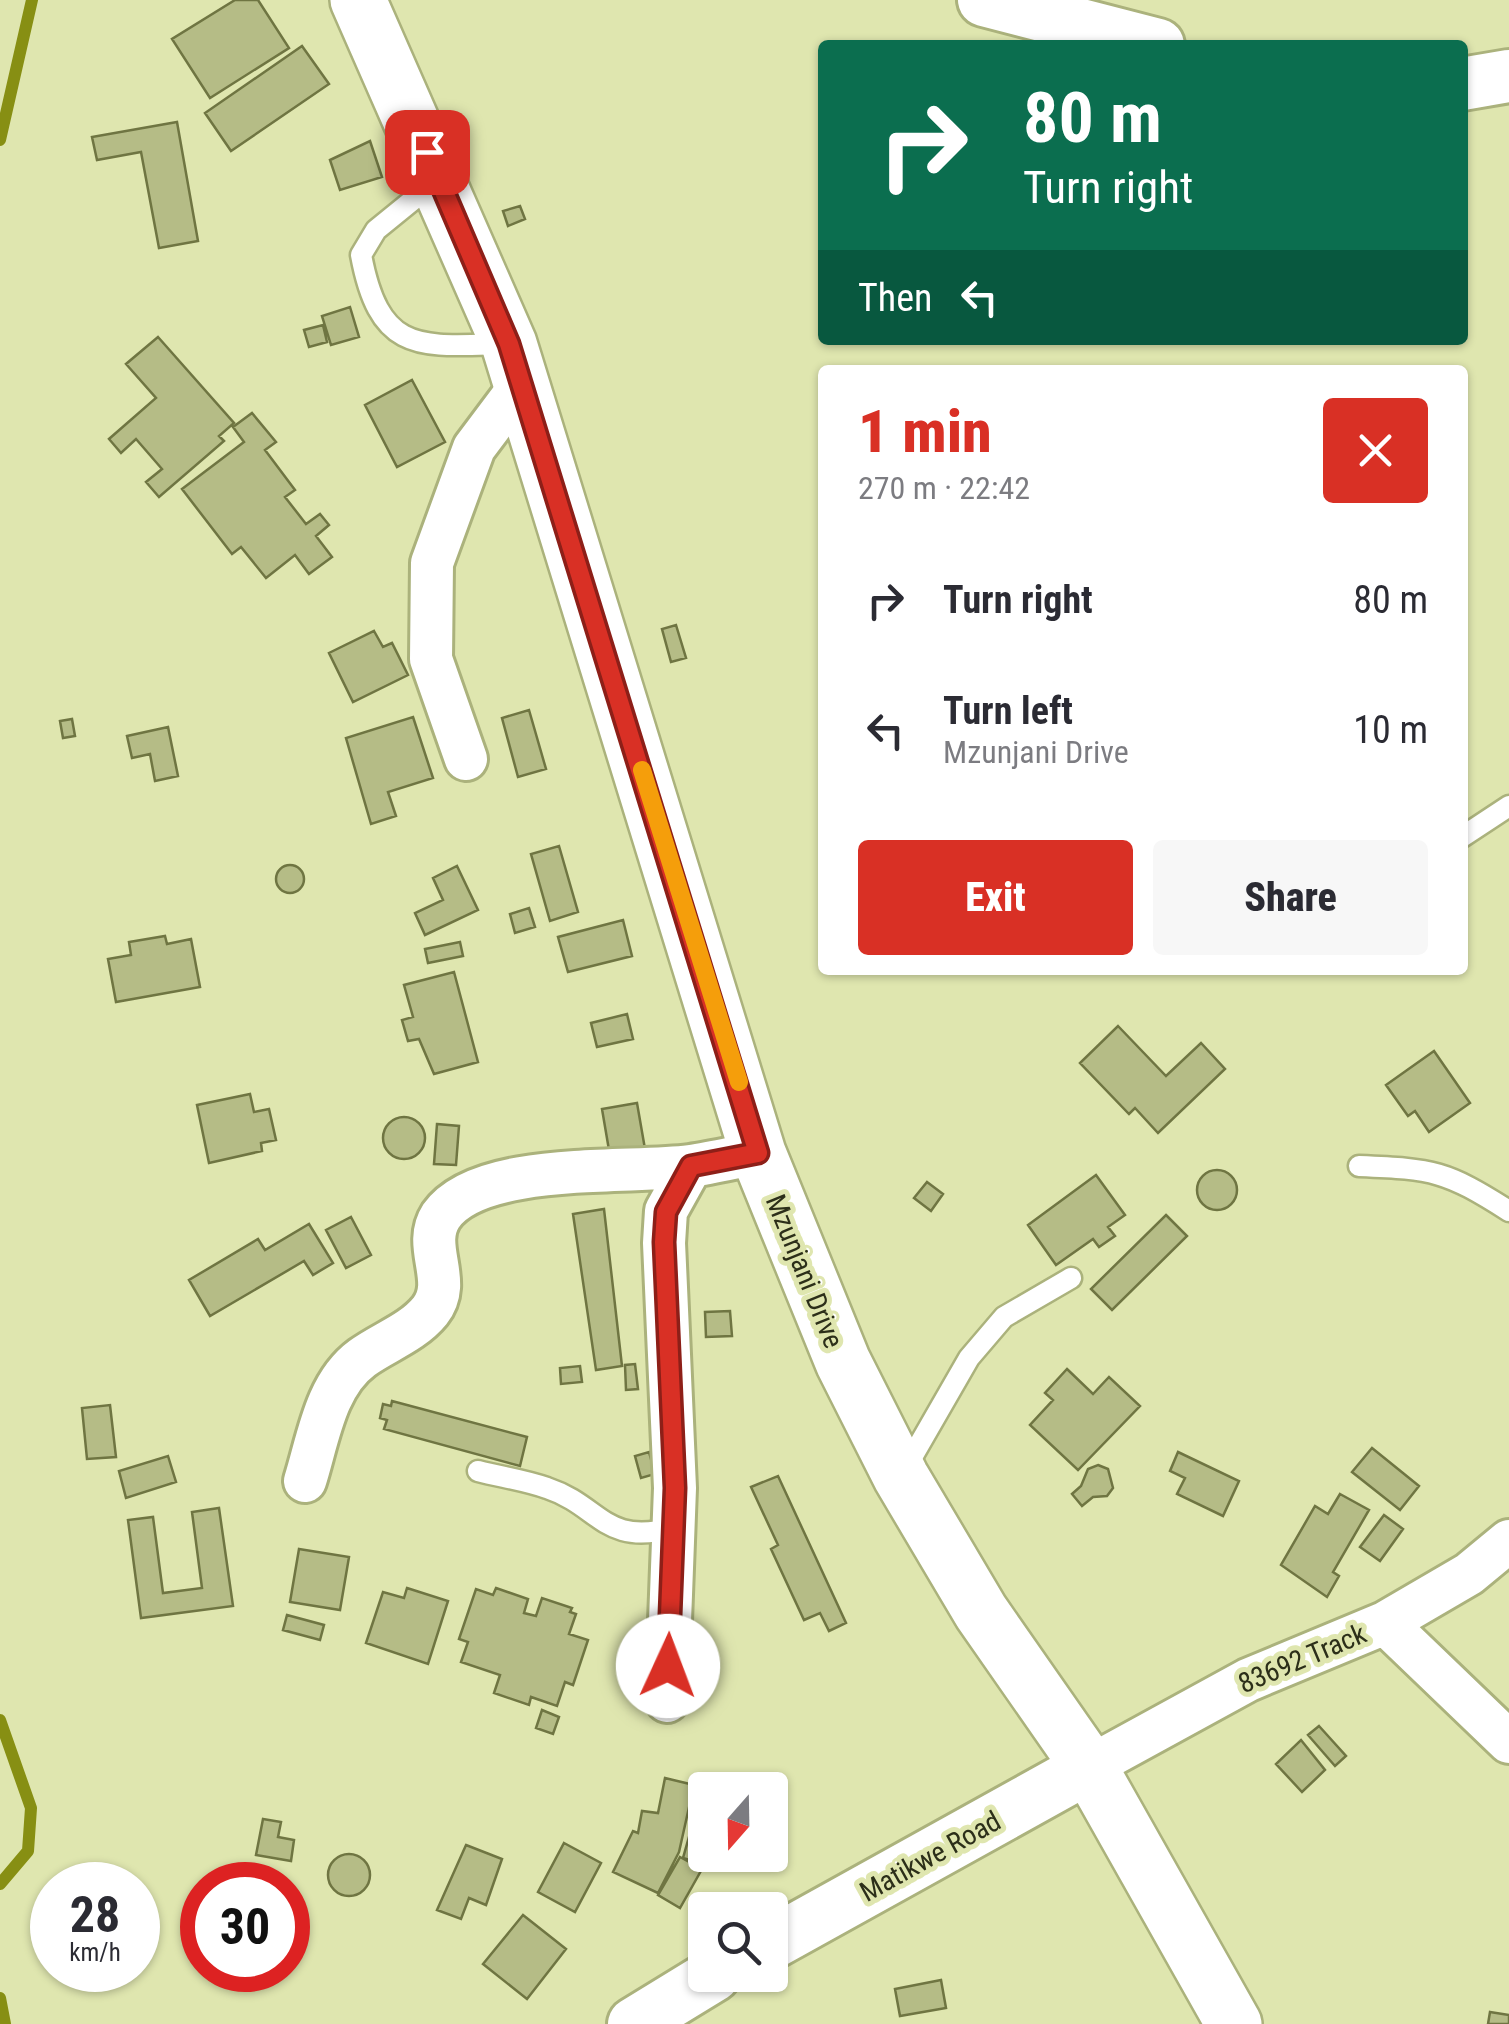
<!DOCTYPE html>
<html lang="en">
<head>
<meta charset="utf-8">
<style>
	body { margin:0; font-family:"Roboto Condensed",sans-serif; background:#f7f7f7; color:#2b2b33; height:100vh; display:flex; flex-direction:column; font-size:38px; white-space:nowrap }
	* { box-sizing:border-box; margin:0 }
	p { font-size:32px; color:#7c7c81 }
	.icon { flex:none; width:55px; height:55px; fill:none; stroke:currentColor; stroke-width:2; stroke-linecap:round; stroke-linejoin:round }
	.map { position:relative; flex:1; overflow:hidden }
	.details { position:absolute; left:818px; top:365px; width:650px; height:610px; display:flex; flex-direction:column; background:#fff; border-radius:10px; box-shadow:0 2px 8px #0004 }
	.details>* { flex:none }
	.top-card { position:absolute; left:818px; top:40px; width:650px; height:305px; border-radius:10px; box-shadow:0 2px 8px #0004; background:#0b6e4f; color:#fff; overflow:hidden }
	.needle { width:65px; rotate:200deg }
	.buttons { position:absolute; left:688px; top:1772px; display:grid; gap:20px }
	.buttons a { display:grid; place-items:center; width:100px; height:100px; border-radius:10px; background:#fff; box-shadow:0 2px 8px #0004; font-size:50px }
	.speed { position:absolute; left:30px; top:1862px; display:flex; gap:20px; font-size:50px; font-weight:700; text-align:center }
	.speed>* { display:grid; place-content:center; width:130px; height:130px; border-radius:50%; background:#fff; box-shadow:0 2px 8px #0004; line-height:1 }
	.speed small { font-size:25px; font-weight:400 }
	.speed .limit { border:15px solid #d22; background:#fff; color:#111 }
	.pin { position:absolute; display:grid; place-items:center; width:85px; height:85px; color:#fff; margin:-42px; border-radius:20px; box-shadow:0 5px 15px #0006 }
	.me { position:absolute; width:110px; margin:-55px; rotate:2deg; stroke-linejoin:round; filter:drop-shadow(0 0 8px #0008) }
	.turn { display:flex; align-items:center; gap:35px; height:210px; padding:0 40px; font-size:45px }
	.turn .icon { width:130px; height:130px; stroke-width:2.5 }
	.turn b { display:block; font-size:70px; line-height:85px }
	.then { display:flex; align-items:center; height:95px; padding:0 40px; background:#0003; gap:20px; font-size:38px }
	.round { display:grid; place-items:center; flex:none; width:105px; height:105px; border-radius:10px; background:#f7f7f7 }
	.head { display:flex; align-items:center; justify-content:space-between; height:170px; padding:0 40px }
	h1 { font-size:60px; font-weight:800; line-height:75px; color:#d93025 }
	.cta { display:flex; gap:20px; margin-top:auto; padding:20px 40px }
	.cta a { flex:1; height:115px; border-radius:10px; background:#d93025; color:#fff; font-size:40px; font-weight:800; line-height:115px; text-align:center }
	.cta a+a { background:#f7f7f7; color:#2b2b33 }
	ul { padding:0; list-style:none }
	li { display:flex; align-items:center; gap:30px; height:130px; padding:0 40px }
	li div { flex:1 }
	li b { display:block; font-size:38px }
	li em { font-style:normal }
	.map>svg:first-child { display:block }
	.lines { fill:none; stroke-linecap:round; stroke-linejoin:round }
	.stream { stroke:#878f13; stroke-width:12 }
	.building { fill:#b5bc86; stroke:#6f7542; stroke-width:2.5 }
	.service-casing { stroke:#abb27c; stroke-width:25 }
	.minor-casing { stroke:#abb27c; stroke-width:48 }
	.tertiary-casing { stroke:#abb27c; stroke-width:58 }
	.secondary-casing { stroke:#abb27c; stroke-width:60 }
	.service { stroke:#fff; stroke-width:20 }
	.minor { stroke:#fff; stroke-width:42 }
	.tertiary { stroke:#fff; stroke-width:52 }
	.secondary { stroke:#fff; stroke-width:55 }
	.route-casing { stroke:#8d1f18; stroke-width:25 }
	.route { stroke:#d93025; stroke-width:18 }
	.slow { stroke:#f59e0b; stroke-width:18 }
	.labels { text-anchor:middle; stroke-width:10; stroke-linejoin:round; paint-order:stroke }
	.street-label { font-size:28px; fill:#2c2f19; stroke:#dfe6af }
</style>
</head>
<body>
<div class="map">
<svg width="1509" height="2024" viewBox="0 0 1509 2024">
	<rect width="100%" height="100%" fill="#dfe6af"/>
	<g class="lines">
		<!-- stream -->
		<path class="stream" d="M 0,140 L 32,0
			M 0,1720 L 31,1808 L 28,1851 L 0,1884
			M 0,1998 L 5,2024"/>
	</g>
	<!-- building -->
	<path class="building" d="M 235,0 L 258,0 L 289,48 L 210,98 L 172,39 Z
		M 302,46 L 329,84 L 231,151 L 205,113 Z
		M 177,122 L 198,241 L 159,248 L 141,152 L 97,160 L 92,137 Z
		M 370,141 L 382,177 L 340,190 L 330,160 Z
		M 520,206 L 525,219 L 508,226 L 503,211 Z
		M 350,307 L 359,337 L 331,345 L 322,316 Z
		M 323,325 L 327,342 L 309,347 L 304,330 Z
		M 158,337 L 234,423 L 219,436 L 224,441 L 159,497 L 146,482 L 162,469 L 136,439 L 121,453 L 109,439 L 156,398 L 126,364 Z
		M 412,380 L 445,442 L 397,467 L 365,405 Z
		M 252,413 L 276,442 L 265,450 L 295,490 L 285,497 L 306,524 L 320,514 L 329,525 L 316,536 L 332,557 L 309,574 L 295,555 L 266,578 L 241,547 L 232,554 L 182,489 L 244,442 L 233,427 Z
		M 676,625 L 686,658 L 671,662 L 662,629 Z
		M 374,631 L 383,647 L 392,643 L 408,675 L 353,702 L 329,653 Z
		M 529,710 L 546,769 L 518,777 L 502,718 Z
		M 413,717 L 433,778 L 388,792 L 396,816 L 371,824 L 346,738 Z
		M 72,719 L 75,736 L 63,738 L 60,721 Z
		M 168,727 L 178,776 L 155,781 L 150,754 L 132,758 L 127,736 Z
		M 559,846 L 578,912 L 550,921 L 531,854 Z
		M276 879a14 14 0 1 1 28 0a14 14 0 1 1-28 0Z
		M 457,866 L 478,910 L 425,935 L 415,913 L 443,900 L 433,878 Z
		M 529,908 L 535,927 L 515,933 L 510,914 Z
		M 623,920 L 632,956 L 568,972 L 558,937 Z
		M 165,936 L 167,944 L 191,939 L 200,987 L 116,1002 L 108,959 L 131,955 L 129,942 Z
		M 460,942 L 463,956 L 428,963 L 425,949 Z
		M 454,972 L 478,1062 L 434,1074 L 419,1039 L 408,1041 L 402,1020 L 413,1017 L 404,985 Z
		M 627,1014 L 633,1039 L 597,1047 L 591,1023 Z
		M 1118,1026 L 1166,1076 L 1201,1043 L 1225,1069 L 1158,1133 L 1135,1108 L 1129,1114 L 1080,1063 Z
		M 1434,1051 L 1470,1103 L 1429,1132 L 1415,1111 L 1408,1116 L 1386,1085 Z
		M 250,1094 L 254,1112 L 269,1109 L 276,1140 L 261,1143 L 262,1151 L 209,1163 L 197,1105 Z
		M 637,1103 L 645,1149 L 610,1156 L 602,1109 Z
		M383 1138a21 21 0 1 1 42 0a21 21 0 1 1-42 0Z
		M 437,1124 L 459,1126 L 456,1165 L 434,1164 Z
		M1197 1190a20 20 0 1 1 40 0a20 20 0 1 1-40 0Z
		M 1096,1175 L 1125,1215 L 1108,1227 L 1115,1236 L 1099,1247 L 1093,1239 L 1056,1265 L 1028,1225 Z
		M 927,1182 L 943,1194 L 931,1211 L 914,1198 Z
		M 604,1209 L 622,1366 L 596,1370 L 573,1214 Z
		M 1166,1215 L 1187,1236 L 1112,1310 L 1091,1289 Z
		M 351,1217 L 371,1255 L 346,1268 L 326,1230 Z
		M 309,1224 L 333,1263 L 313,1275 L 304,1261 L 210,1316 L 189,1280 L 258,1239 L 265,1250 Z
		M 730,1311 L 732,1336 L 706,1337 L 705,1312 Z
		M 635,1364 L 638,1389 L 626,1390 L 625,1365 Z
		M 580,1366 L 582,1382 L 561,1384 L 560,1368 Z
		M 1067,1369 L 1093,1394 L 1109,1377 L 1140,1406 L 1078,1470 L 1030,1425 L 1053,1400 L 1045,1393 Z
		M 392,1401 L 527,1437 L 520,1466 L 384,1429 L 387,1420 L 380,1418 L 383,1404 L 391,1406 Z
		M 110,1405 L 116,1457 L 87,1459 L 82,1408 Z
		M 1372,1448 L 1419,1486 L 1400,1510 L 1352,1472 Z
		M 649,1452 L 655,1474 L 641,1478 L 635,1456 Z
		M 1178,1452 L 1239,1481 L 1223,1516 L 1177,1494 L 1185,1478 L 1170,1471 Z
		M 168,1456 L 176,1482 L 126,1498 L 119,1471 Z
		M 1098,1465 L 1108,1469 L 1113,1488 L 1107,1496 L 1093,1497 L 1082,1506 L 1072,1494 L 1081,1486 L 1088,1469 Z
		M 778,1476 L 846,1623 L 829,1631 L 820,1613 L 804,1620 L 771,1549 L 778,1545 L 751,1487 Z
		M 1340,1494 L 1369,1510 L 1333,1572 L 1339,1576 L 1327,1597 L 1281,1565 L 1315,1506 L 1328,1514 Z
		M 219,1508 L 233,1606 L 141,1618 L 128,1520 L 153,1517 L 163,1593 L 202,1588 L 192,1512 Z
		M 1384,1515 L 1403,1529 L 1380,1561 L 1360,1547 Z
		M 299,1549 L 349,1557 L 340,1610 L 290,1602 Z
		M 407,1588 L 448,1601 L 428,1664 L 366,1643 L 383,1592 L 404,1598 Z
		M 496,1588 L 528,1599 L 524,1613 L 536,1616 L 542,1598 L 572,1608 L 570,1612 L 576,1614 L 569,1634 L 588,1640 L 573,1685 L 565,1682 L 557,1706 L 531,1697 L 529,1705 L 494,1693 L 500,1675 L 461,1662 L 468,1642 L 459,1639 L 476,1589 L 493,1595 Z
		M 287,1615 L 324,1625 L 320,1640 L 283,1630 Z
		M 542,1710 L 559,1717 L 553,1734 L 536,1728 Z
		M 1319,1726 L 1346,1756 L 1335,1766 L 1308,1735 Z
		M 1301,1740 L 1325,1770 L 1302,1792 L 1276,1764 Z
		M 665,1778 L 694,1785 L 679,1852 L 658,1893 L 613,1872 L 633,1831 L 638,1833 L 642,1811 L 658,1813 Z
		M 263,1819 L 281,1822 L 278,1837 L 294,1840 L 291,1861 L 256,1855 Z
		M 691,1830 L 705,1835 L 702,1864 L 683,1858 Z
		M 564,1843 L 601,1863 L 575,1912 L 538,1892 Z
		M 466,1845 L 502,1859 L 486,1905 L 469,1898 L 461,1919 L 437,1910 Z
		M328 1875a21 21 0 1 1 42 0a21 21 0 1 1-42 0Z
		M 680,1857 L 702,1869 L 680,1908 L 658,1895 Z
		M 523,1915 L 566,1949 L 527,1999 L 483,1964 Z
		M 941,1980 L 946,2008 L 900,2016 L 895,1989 Z
		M 1490,2012 L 1509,2015 L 1509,2024 L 1488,2024 Z"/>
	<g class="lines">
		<!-- service casing -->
		<g class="service-casing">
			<path id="service" d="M 435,182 L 376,230 L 361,255 C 380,356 421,346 507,344
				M 1462,837 L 1509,806
				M 1359,1166 C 1434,1169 1446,1171 1509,1211
				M 478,1471 C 501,1477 525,1480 547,1488 C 601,1506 603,1546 673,1528
				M 904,1471 L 969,1358 L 1004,1317 L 1071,1278"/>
		</g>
		<!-- minor casing -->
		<g class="minor-casing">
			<path id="minor" d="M 466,759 L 431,659 L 432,563 L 474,448 L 522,384
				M 305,1481 C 318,1440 325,1385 362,1358 C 384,1342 412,1333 430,1311 C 454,1281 421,1247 441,1216 C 479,1161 628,1174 690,1166 C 713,1163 736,1157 758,1153
				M 1385,1623 L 1509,1742
				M 667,1701 L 675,1488 L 664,1243 L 666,1211 L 691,1166
				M 1089,1767 L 1248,1680 L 1385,1623 L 1469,1574 L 1509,1541"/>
		</g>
		<!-- tertiary casing -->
		<g class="tertiary-casing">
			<path id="tertiary" d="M 984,0 L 1158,45
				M 1462,84 L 1509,76
				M 770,1944 L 1089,1767
				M 634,2024 L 714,1975"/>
		</g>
		<!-- secondary casing -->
		<g class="secondary-casing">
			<path id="secondary" d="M 358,0 L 509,344 L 758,1153 L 843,1362 L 901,1477 L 981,1612 L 1089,1767 L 1234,2024"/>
		</g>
		<!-- service -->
		<use href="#service" class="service"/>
		<!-- minor -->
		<use href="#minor" class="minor"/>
		<!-- tertiary -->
		<use href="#tertiary" class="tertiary"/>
		<!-- secondary -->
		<use href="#secondary" class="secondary"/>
	</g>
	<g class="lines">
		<!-- route casing -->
		<g class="route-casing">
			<path id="route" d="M 427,152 L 509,344 L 758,1153 L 691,1166 L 666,1212 L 664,1242 L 675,1488 L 668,1666"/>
		</g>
		<!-- route -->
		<use href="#route" class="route"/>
		<!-- slow -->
		<path class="slow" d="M 642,770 L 739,1082"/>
	</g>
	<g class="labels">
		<!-- street labels -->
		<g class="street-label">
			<text transform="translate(805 1271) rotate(68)" y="10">Mzunjani Drive</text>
			<text transform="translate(1302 1658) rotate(-23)" y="10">83692 Track</text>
			<text transform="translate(930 1856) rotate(-29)" y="10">Matikwe Road</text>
		</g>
	</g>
</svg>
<div class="buttons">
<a><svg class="needle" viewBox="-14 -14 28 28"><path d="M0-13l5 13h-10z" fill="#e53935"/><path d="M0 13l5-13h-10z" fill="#7c7c81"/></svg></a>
<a><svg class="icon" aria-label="search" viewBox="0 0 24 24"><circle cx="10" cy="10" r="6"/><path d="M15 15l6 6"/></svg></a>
</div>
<div class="speed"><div>28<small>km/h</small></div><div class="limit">30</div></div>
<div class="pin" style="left:427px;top:152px;background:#d93025"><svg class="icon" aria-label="arrive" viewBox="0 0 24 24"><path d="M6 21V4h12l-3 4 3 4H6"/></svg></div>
<svg class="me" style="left:668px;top:1666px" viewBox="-20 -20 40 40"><circle r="19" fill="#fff"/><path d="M0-13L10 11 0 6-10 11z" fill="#d93025"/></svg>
<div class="top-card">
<div class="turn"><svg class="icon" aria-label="right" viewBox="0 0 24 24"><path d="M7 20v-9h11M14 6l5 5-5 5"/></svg><div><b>80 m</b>Turn right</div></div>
<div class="then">Then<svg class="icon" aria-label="left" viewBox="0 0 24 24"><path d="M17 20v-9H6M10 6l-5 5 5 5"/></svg></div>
</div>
<section class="details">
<div class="head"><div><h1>1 min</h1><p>270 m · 22:42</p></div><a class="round" style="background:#d93025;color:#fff"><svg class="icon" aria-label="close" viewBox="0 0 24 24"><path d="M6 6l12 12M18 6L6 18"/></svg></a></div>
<ul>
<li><svg class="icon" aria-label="right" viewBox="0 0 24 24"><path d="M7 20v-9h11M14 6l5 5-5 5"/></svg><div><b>Turn right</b></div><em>80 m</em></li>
<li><svg class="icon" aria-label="left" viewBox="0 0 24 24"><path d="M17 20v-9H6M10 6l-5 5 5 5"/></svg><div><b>Turn left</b><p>Mzunjani Drive</p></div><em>10 m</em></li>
</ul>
<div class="cta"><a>Exit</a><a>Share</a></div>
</section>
</div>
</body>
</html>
